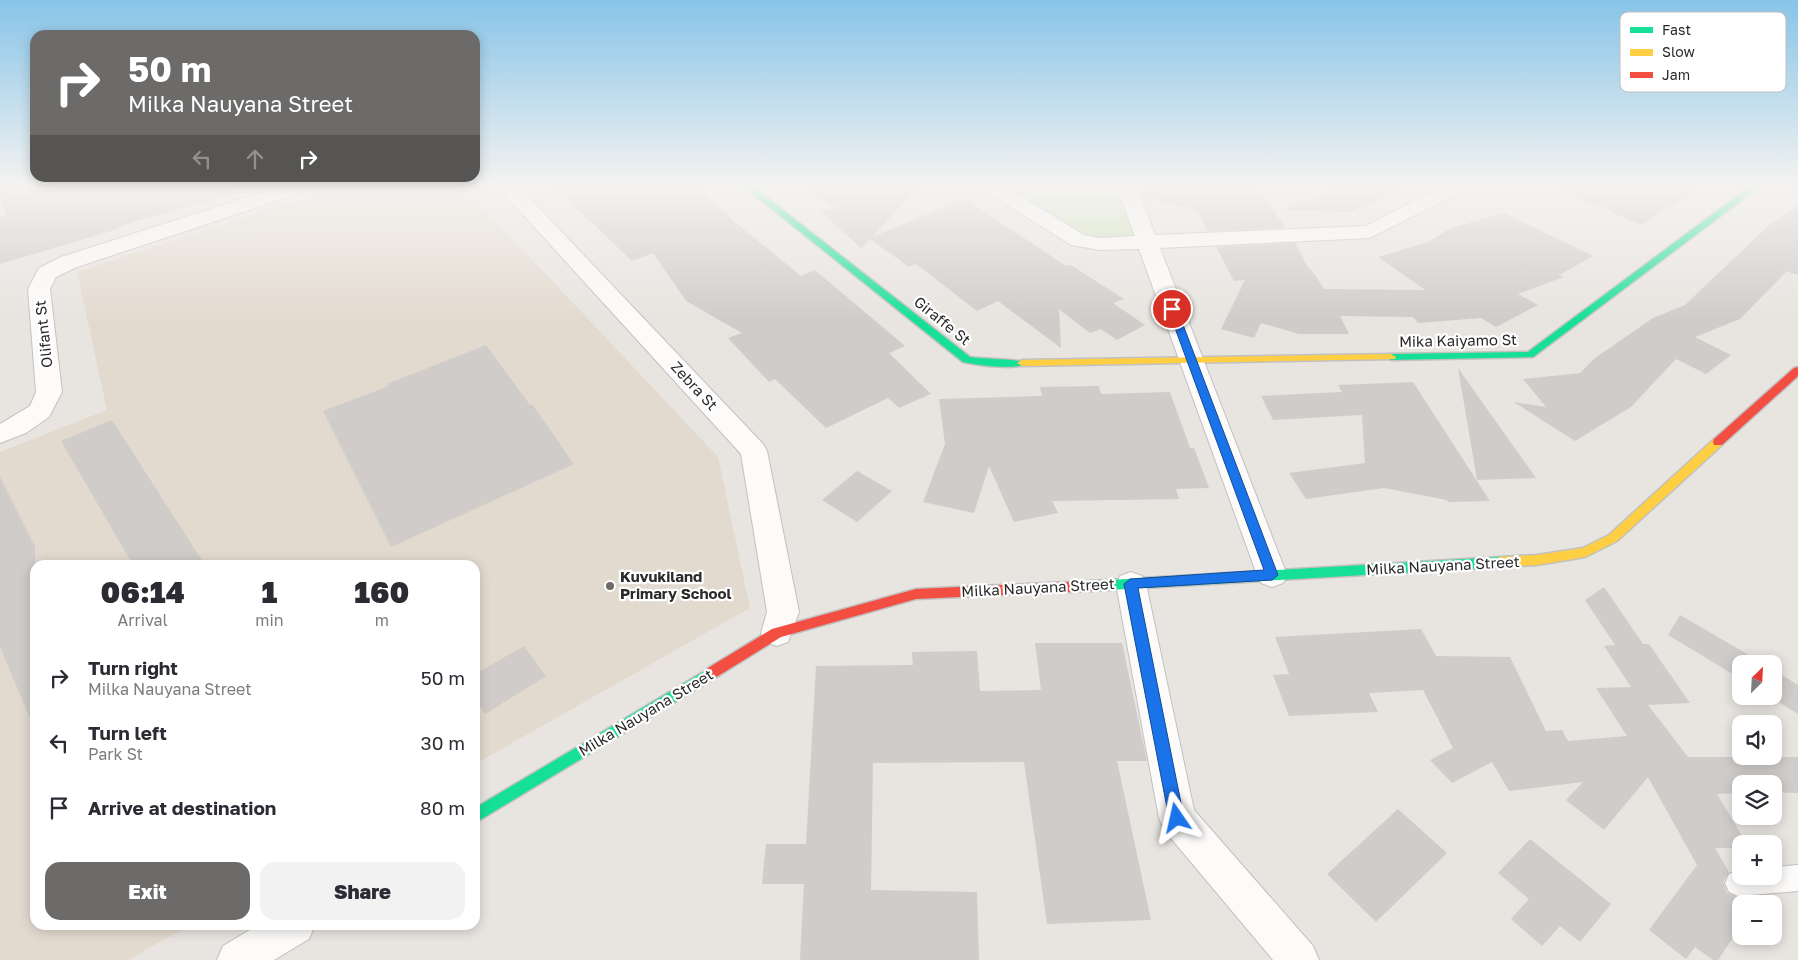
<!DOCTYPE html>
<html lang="en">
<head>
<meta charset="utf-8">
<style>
	body { margin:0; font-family:"Golos Text",sans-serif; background:#f2f2f3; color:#2b2b33; height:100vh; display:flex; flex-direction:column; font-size:19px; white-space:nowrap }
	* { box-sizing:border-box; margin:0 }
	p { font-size:16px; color:#7c7c81 }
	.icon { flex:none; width:28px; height:28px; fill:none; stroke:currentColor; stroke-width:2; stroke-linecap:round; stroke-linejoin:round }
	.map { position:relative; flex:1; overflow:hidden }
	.side { position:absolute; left:30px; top:560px; width:450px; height:370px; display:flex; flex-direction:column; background:#fff; border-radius:15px; box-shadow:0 2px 12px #0003 }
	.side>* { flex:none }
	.guide { position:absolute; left:30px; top:30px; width:450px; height:152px; border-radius:15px; box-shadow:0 2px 12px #0003; background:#6c6b6a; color:#fff; overflow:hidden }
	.needle { width:32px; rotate:24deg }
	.fabs { position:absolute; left:1732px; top:655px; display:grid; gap:10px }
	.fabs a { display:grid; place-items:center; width:50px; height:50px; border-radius:10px; background:#fff; box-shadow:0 2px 12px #0003; font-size:25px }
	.pin { position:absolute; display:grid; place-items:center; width:42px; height:42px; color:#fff; margin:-21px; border:2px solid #fff; border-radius:50%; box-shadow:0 1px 5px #0007 }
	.me { position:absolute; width:55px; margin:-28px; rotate:349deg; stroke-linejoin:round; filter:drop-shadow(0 0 4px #0008) }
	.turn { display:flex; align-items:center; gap:18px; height:105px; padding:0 15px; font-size:22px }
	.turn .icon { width:65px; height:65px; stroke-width:2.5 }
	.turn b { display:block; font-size:35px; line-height:42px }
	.lanes { display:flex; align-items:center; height:48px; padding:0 15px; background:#0003; justify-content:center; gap:25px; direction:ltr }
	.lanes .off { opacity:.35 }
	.eta { display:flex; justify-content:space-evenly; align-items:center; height:85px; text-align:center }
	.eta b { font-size:30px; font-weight:800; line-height:35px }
	.button { display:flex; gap:10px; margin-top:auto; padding:10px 15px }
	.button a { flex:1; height:58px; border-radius:15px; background:#6c6b6a; color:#fff; font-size:20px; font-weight:800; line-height:58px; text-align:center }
	.button a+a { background:#f2f2f3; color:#2b2b33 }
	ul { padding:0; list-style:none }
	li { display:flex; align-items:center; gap:15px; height:65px; padding:0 15px }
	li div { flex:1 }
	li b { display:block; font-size:19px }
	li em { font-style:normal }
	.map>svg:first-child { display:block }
	.education { fill:#e3dacf }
	.green { fill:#cfe2ba }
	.building { fill:#cfccc9 }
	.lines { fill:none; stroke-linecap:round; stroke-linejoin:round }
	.lane-casing { stroke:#c2c1c1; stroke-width:2 }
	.street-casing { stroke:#c2c1c1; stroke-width:2 }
	.fast-casing { stroke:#c2c1c1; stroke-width:3 }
	.slow-casing { stroke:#c2c1c1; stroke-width:3 }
	.jam-casing { stroke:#c2c1c1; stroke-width:3 }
	.lane { fill:#fcfbfa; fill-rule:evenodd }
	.street { fill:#fcfbfa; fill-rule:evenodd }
	.fast { fill:#16e098; fill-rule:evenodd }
	.slow { fill:#ffcf43; fill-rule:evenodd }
	.jam { fill:#f24e42; fill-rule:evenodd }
	.route { fill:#1a73e8; stroke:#114b97 }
	.poi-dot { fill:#6c6b6a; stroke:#fff; stroke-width:2 }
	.labels { text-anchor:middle; stroke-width:4.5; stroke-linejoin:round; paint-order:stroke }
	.street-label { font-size:15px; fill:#2a2a2a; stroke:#fff }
	.poi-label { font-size:15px; font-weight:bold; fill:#2a2a2a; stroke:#fff; text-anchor:start }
	.key { fill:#fff; stroke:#bfbfbf; stroke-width:1 }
	.key-label { font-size:14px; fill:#2a2a2a }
</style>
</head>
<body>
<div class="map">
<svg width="1798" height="960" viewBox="0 0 1798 960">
	<rect width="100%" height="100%" fill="#e8e4e0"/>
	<!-- education -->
	<path class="education" d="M 340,185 L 462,185 L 718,457 L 750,608 L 475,764 L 475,565 L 35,565 L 35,925 L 190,925 L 128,960 L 0,960 L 0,452 L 107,410 L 77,272 Z"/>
	<!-- green -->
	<path class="green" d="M 989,185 L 1126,185 L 1148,243 L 1089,244 Z"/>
	<!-- building -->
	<path class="building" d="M 0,185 L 235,185 L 236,193 L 117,227 L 118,229 L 0,264 L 0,217 L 6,216 L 0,197 Z
		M 552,185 L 696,185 L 736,223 L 801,276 L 815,270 L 905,346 L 889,353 L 931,394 L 899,408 L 888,398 L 826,428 L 775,379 L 769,382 L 728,338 L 742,333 L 686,301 L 653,253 L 632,261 Z
		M 802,185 L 920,185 L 872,237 L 965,199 L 1066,266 L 1069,264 L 1124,299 L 1113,303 L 1145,325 L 1117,340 L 1101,329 L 1090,333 L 1059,309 L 1061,348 L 998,301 L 977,311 L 916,264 L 909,267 L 870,239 L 861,248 L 821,212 L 833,208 Z
		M 1206,185 L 1248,185 L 1254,192 L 1262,192 L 1285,228 L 1208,231 L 1198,211 L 1143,197 L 1140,191 Z
		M 1344,185 L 1412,185 L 1350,212 L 1285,210 Z
		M 1549,185 L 1703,185 L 1641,225 Z
		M 1798,205 L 1798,275 L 1787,271 L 1740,319 L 1695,337 L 1731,355 L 1706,374 L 1676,359 L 1631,407 L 1575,441 L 1514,402 L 1546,407 L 1523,379 L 1580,373 L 1595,358 L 1653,318 L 1685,305 L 1768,226 Z
		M 1504,213 L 1593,256 L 1559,275 L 1564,277 L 1518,294 L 1538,305 L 1496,327 L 1481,318 L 1418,323 L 1413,317 L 1340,316 L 1349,334 L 1299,334 L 1261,323 L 1254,338 L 1221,329 L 1245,280 L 1234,281 L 1216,247 L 1295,243 L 1309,269 L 1311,269 L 1324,289 L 1425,290 L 1378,257 L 1428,242 L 1449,229 Z
		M 486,345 L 530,405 L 532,404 L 574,464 L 391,547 L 323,411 L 389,386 L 387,384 Z
		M 1458,368 L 1536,478 L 1477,480 Z
		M 1413,382 L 1490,501 L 1448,502 L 1447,500 L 1384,488 L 1306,499 L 1289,473 L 1365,463 L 1362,415 L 1273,420 L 1261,396 L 1342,392 L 1338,385 Z
		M 1099,386 L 1101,394 L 1170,392 L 1190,448 L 1194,448 L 1209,488 L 1176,489 L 1179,499 L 1052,501 L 1058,513 L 1014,522 L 989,466 L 974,513 L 923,502 L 945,444 L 939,399 L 1042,396 L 1040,387 Z
		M 112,420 L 169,509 L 205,565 L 133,565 L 61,441 Z
		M 857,471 L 892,491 L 857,522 L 822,500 Z
		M 0,477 L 35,547 L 35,730 L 0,647 Z
		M 1604,587 L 1643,644 L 1649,644 L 1690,703 L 1648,705 L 1688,757 L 1798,757 L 1798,793 L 1774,792 L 1774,784 L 1741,784 L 1741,793 L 1717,794 L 1747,844 L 1741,844 L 1741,848 L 1715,848 L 1729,872 L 1723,882 L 1727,893 L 1741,898 L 1741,926 L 1718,960 L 1713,960 L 1695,947 L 1686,959 L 1649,930 L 1697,865 L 1648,777 L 1604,830 L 1566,800 L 1583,782 L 1509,791 L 1492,762 L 1452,783 L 1430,760 L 1453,748 L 1423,690 L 1369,693 L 1378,712 L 1289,716 L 1273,675 L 1289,674 L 1275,637 L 1421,629 L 1436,656 L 1510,657 L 1546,731 L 1562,730 L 1568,741 L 1627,736 L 1596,688 L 1631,687 L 1604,646 L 1615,645 L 1585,600 Z
		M 1680,615 L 1737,648 L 1763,664 L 1741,664 L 1741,679 L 1668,635 Z
		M 1035,643 L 1122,643 L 1147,761 L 1117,761 L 1151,920 L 1047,924 L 1024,762 L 873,763 L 871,890 L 977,892 L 979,960 L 800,960 L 804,884 L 762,884 L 766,844 L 806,844 L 816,666 L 913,665 L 912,652 L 977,651 L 980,691 L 1041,690 Z
		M 524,646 L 546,676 L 485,714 L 475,698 L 475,674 Z
		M 1774,670 L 1798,685 L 1798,714 L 1769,696 L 1774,696 Z
		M 1398,809 L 1447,853 L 1376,922 L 1327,874 Z
		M 1530,839 L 1611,904 L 1580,942 L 1560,926 L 1542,946 L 1511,919 L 1529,899 L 1498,873 Z"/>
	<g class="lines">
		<!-- lane casing -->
		<g class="lane-casing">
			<path id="lane" d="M 1798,865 L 1798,891 L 1738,896 L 1729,892 L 1725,883 L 1729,874 L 1741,870 L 1741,876 L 1774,876 L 1774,867 Z"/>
		</g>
		<!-- street casing -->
		<g class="street-casing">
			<path id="street" d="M 285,185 L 316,185 L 313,189 L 77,267 L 56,277 L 50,289 L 62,392 L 49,417 L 26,433 L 0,443 L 0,424 L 30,406 L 36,392 L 28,289 L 39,268 L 61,257 Z
				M 496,185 L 517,185 L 763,444 L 767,451 L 799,612 L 788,642 L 777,646 L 766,642 L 761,633 L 767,612 L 741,454 Z
				M 979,185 L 1003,185 L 1084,235 L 1100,238 L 1135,236 L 1116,185 L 1136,185 L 1155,235 L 1366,226 L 1444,185 L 1469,185 L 1466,189 L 1370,238 L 1160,248 L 1287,575 L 1283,583 L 1272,587 L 1261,583 L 1257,575 L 1139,249 L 1100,250 L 1071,245 L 982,189 Z
				M 1131,572 L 1142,576 L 1146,584 L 1194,810 L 1313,946 L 1319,960 L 1273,960 L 1164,830 L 1159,818 L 1116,584 L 1120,576 Z
				M 258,925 L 315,925 L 309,939 L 274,960 L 217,960 L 223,946 Z"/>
		</g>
		<!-- fast casing -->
		<g class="fast-casing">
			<path id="fast" d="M 742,185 L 751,185 L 970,357 C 980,359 1022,359 1027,363 C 1019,371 976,365 963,362 Z
				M 1752,185 L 1762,185 L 1533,357 L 1391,360 L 1386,357 L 1391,354 L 1528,352 Z
				M 1500,557 L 1504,559 L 1506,562 L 1504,565 L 1500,567 L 1092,591 L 1088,589 L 1086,586 L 1088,583 L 1092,581 Z
				M 713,666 L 718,668 L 720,672 L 718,676 L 475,823 L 475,808 Z"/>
		</g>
		<!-- slow casing -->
		<g class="slow-casing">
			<path id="slow" d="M 1391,354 L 1396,357 L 1395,359 L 1022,366 L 1017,363 L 1022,360 Z
				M 1718,438 L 1723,442 L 1722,445 L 1617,541 L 1585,557 L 1537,565 L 1500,567 L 1496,565 L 1494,562 L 1496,559 L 1500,557 L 1537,555 L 1583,548 L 1609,535 L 1714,439 Z"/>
		</g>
		<!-- jam casing -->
		<g class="jam-casing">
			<path id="jam" d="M 1798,367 L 1798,376 L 1722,445 L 1714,445 L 1713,442 L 1714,439 L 1794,368 Z
				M 1092,581 L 1096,583 L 1098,586 L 1096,589 L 1092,591 L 916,599 L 781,637 L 718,676 L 713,678 L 708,676 L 706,672 L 708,668 L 772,629 L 916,589 Z"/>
		</g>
		<!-- lane -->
		<use href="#lane" class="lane"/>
		<!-- street -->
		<use href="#street" class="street"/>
		<!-- fast -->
		<use href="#fast" class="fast"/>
		<!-- slow -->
		<use href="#slow" class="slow"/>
		<!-- jam -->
		<use href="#jam" class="jam"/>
	</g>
	<!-- sky -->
	<linearGradient id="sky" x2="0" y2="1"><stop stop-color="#87c4e8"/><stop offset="0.58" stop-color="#f5f3f1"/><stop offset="1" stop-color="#f5f3f1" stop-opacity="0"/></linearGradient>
	<rect width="1798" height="320" fill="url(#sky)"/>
	<!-- route -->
	<path class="route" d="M 1172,306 L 1177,309 L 1278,575 L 1272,580 L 1138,588 L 1184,818 L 1182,823 L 1177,825 L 1172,823 L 1169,818 L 1124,584 L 1130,579 L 1264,570 L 1168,309 Z"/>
	<!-- markers -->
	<circle class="poi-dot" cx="610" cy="586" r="5"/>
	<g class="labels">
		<!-- street labels -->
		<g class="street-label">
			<text transform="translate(942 321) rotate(39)" y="5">Giraffe St</text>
			<text transform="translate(44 334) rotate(-96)" y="5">Olifant St</text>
			<text transform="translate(1458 341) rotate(-1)" y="5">Mika Kaiyamo St</text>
			<text transform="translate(694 386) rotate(47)" y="5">Zebra St</text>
			<text transform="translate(1443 566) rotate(-3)" y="5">Milka Nauyana Street</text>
			<text transform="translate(1038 588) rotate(-3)" y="5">Milka Nauyana Street</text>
			<text transform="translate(646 713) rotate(-31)" y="5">Milka Nauyana Street</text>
		</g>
		<!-- poi labels -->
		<g class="poi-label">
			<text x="620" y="582">Kuvukiland<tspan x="620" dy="17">Primary School</tspan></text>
		</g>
	</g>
	<!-- legend -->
	<rect x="1620" y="12" width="166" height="80" rx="8" class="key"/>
	<rect x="1630" y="27" width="23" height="6" fill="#16e098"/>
	<rect x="1630" y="49" width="23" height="7" fill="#ffcf43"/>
	<rect x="1630" y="72" width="23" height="6" fill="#f24e42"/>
	<g class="key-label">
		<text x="1662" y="35">Fast</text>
		<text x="1662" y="57">Slow</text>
		<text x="1662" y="80">Jam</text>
	</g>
</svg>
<div class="fabs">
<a><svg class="needle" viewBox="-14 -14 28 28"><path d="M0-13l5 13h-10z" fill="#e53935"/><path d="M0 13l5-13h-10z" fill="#7c7c81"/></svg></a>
<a><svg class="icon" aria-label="sound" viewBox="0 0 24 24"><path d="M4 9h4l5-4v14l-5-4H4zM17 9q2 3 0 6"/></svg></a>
<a><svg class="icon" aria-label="layers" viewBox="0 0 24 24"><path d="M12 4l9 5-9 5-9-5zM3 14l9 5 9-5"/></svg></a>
<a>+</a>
<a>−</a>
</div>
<div class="pin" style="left:1172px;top:309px;background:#d93025"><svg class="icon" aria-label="arrive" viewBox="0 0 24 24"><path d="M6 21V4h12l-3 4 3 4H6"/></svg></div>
<svg class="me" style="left:1177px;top:818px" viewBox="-20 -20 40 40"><path d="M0-17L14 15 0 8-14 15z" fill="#1a73e8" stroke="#fff" stroke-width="4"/></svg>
<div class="guide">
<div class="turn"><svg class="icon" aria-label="right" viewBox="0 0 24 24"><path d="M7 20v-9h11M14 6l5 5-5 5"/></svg><div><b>50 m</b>Milka Nauyana Street</div></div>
<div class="lanes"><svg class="icon off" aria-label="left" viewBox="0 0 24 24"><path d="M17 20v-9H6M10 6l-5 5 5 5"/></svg><svg class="icon off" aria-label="ahead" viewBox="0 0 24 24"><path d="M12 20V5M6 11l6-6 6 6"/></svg><svg class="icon" aria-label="right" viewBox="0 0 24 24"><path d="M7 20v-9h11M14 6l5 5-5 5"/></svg></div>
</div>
<section class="side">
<div class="eta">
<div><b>06:14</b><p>Arrival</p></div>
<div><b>1</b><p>min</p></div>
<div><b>160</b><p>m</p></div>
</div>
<ul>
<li><svg class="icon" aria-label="right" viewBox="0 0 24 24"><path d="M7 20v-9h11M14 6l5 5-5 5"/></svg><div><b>Turn right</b><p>Milka Nauyana Street</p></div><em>50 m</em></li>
<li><svg class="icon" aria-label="left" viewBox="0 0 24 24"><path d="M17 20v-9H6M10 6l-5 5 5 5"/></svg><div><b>Turn left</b><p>Park St</p></div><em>30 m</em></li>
<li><svg class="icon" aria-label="arrive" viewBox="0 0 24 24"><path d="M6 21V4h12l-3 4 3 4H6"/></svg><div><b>Arrive at destination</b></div><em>80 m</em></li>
</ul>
<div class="button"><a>Exit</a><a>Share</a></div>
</section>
</div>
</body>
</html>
